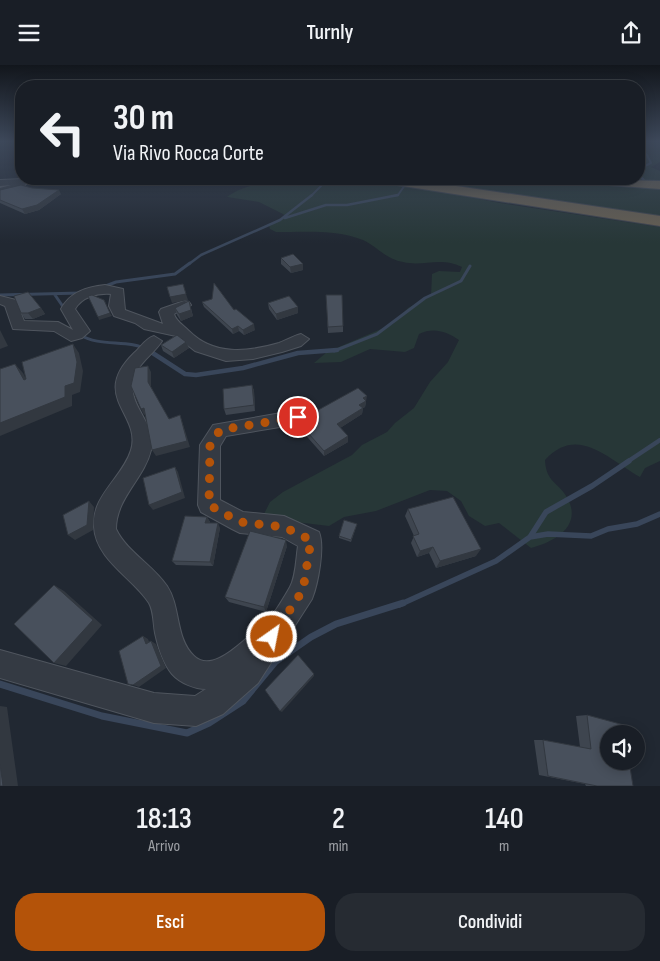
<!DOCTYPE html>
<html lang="it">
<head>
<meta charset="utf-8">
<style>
	body { margin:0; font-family:"Sofia Sans Condensed",sans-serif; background:#262b32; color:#f1f3f6; height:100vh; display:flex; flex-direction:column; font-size:19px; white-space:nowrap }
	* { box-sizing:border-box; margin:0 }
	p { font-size:16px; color:#9fa2a7 }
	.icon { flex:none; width:28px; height:28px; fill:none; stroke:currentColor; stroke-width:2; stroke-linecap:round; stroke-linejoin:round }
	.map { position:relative; height:721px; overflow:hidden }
	.panel { display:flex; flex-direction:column; background:#191e26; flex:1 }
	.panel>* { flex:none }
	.banner { position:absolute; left:15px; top:15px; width:630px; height:105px; border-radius:20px; box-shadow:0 2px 12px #0003,0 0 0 1px #373c43; background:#191e26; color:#f1f3f6; overflow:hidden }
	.controls { position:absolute; left:600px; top:660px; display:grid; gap:10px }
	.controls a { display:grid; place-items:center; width:45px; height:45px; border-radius:50%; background:#191e26; box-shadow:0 2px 12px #0003,0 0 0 1px #373c43; font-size:25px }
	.pin { position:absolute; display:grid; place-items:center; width:42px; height:42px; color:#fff; margin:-21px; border:2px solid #fff; border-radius:50%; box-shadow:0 1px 5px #0007 }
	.me { position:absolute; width:55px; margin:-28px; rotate:33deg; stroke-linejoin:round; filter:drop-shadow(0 0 4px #0008) }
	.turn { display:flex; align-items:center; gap:18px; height:105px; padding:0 15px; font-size:22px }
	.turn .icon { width:65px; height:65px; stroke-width:2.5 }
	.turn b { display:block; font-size:35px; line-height:42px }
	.eta { display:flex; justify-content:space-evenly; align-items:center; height:85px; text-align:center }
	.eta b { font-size:30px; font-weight:600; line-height:35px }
	.primary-button { display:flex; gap:10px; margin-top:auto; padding:10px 15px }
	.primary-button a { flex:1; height:58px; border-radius:20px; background:#b45309; color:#fff; font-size:20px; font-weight:600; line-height:58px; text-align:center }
	.primary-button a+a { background:#262b32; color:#f1f3f6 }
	header { display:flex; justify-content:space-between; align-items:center; height:65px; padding:0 15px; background:#191e26; font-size:22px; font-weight:600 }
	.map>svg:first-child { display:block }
	.green { fill:#273737 }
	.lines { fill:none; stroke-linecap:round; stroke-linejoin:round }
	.stream-far5 { stroke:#39465a; stroke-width:2 }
	.stream-far4 { stroke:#39465a; stroke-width:2.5 }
	.stream-far3 { stroke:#39465a; stroke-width:3 }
	.stream-far2 { stroke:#39465a; stroke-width:4.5 }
	.stream-far1 { stroke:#39465a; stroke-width:5.5 }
	.stream { stroke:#39465a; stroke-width:7 }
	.minor-casing { stroke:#4f555e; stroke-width:2 }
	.highway-casing { stroke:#3f454e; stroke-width:2 }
	.minor { fill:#343a43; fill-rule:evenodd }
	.highway { fill:#686052; fill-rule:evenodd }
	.wall { fill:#3e454f }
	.shaded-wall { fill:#323840 }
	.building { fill:#48505c; stroke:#323840 }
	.route { stroke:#b45309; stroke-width:9; stroke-dasharray:0 16.2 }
</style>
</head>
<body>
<header><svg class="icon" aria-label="menu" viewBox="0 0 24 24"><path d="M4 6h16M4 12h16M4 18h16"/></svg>Turnly<svg class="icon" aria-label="share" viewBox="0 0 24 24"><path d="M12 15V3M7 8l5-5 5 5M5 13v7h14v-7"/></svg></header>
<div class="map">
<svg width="660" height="721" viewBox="0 0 660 721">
	<rect width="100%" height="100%" fill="#212832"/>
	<!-- green -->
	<path class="green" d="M 639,77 L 660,77 L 660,97 L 651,102 L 660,106 L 660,153 L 411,114 L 639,114 Z
		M 281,114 L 386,116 L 500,138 L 660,162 L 660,396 L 645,403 L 640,412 C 609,395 578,359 545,395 C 546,418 559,417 568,434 C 582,462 554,477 531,483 L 499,458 L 485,461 L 469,451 L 461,436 L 447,426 L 430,425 L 376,446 L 344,452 L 329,461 L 262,453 L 270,437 L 283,427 L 352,390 L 362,380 L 387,367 L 395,358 L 414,343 L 430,317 L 448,297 L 459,275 C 446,266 433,262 419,269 L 414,283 L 405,287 L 370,284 L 341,297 L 314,298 L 327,287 L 393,259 L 408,243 L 431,231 L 432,209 L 439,206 L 460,207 L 462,202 C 440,191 424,202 403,197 C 385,194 378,182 363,175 C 336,164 304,167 276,167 L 270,164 L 269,160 L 286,152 L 283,149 L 259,137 L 227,132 C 244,119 261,120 281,114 Z"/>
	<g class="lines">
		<!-- stream-far5 -->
		<path class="stream-far5" d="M 639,104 L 651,98 L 647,90 L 639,83 L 644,77
			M 639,110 L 645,116
			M 31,114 L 36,114
			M 311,131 L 328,114
			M 393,131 L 398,130 L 405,120"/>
		<!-- stream-far4 -->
		<path class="stream-far4" d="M 285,153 L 326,140 L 347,140 L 398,130
			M 189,199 L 201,190 L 280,155 L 312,130"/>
		<!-- stream-far3 -->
		<path class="stream-far3" d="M 103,222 L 116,217 L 175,209 L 190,198
			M 0,230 L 81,228
			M 55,230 L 66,246
			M 80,270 C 102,283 129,273 149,286
			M 334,286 L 377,269 L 425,233 L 461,216 L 470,201"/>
		<!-- stream-far2 -->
		<path class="stream-far2" d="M 148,285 L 185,309 L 196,310 L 243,303 L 298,288 L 337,285
			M 627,397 L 660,375"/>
		<!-- stream-far1 -->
		<path class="stream-far1" d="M 530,472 L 546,447 L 592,421 L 629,396
			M 399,540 L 496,496 L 530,472 L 548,469 L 591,471 L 608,464 L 637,459 L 660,449"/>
		<!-- stream -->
		<path class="stream" d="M 0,619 L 102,651 L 187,668 L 209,658 L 243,636 L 275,597 L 311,572 L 336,559 L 403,538"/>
		<!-- minor casing -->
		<g class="minor-casing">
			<path id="minor" d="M 23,114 L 28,117 L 22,123 L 0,129 L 0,123 L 11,120 L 0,121 L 0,115 Z
				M 105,220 L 123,224 L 125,245 L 163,259 L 159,247 L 161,244 L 184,236 L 189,237 L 191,240 L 174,249 C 176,256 183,260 189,266 C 214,291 248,287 279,278 C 287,275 293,271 301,269 L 309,274 L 301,281 L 282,287 L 253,294 L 226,296 L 195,286 L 176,271 L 144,264 L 135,258 L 114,251 L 109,241 L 111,229 C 97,228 82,232 75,244 L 90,266 L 82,273 L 71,276 L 54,266 L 13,264 L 5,241 L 0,239 L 0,231 L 16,235 L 24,256 L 58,257 L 73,265 L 61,244 C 70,227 87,222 105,220 Z
				M 154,271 L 162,276 C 155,287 143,295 137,306 C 120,338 158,355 151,385 C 144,414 116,433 116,464 C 127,487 153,500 167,521 C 181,542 175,573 194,591 C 210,607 235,583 247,573 C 251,570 257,569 260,566 C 271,554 282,536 290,522 C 296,511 296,493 298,481 L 282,472 L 240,468 L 232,464 L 201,447 L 198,440 L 200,380 L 213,360 L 298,345 L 305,347 L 307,352 L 305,357 L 298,359 L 226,371 L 220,381 L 220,435 L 243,447 L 284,451 L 319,467 C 325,482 318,519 312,534 L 258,618 L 223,649 L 196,661 L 154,658 L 0,613 L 0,585 L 154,628 L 195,631 L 206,624 C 195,624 180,618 172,609 C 163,598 158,582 155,568 C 153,558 154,547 149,538 C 133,513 96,495 94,462 C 91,431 123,412 131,385 C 142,349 89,332 134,288 C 141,282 146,273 154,271 Z"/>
		</g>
		<!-- highway casing -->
		<g class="highway-casing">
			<path id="highway" d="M 377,114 L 409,114 L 660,151 L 660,161 L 384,118 Z
				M 576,114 L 660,116 L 660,124 L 583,118 Z"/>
		</g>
		<!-- minor -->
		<use href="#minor" class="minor"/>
		<!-- highway -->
		<use href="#highway" class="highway"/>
	</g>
	<!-- wall -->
	<path class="wall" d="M 32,123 L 61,129 L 39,145 L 25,149 L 0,138 L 0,125 Z
		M 281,193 L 303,205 L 291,208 L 281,199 Z
		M 326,230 L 343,261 L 343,267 L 328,268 Z
		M 189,236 L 193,251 L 181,256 L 177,250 L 175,243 Z
		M 202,237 L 234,245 L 255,265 L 244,270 L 239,266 L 233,269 L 204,242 Z
		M 268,238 L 298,248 L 277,255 L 269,244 Z
		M 41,243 L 45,249 L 33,254 L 25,254 L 21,248 Z
		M 186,277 L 189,283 L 174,293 L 163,286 L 161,280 Z
		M 252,320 L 254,326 L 255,346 L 226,350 L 224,344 Z
		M 366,337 L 365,342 L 363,343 L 362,349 L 340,363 L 348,377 L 324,391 L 301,365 L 301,360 L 312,354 L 311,349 Z
		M 408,444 L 476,491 L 436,503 L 429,488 L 417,492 L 411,478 L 414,471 L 405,451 Z
		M 207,452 L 210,457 L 209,458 L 220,463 L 213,501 L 176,500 L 172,496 Z
		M 357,459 L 351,477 L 339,473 L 339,471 Z
		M 287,481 L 266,547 L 229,537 L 225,532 Z
		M 587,650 L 609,669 L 633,721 L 586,721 L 585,719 L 539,710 L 534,675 L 543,675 L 580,682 L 576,651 Z"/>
	<!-- shaded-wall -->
	<path class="shaded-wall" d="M 59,125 L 61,129 L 39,145 L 25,149 L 22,144 Z
		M 303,199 L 303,205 L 291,208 L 290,202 Z
		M 186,229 L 188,235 L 172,238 L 170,232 Z
		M 298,242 L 298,248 L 277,255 L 276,249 Z
		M 41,243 L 45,249 L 33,254 L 28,248 Z
		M 191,245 L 193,251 L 181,256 L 179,249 Z
		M 110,248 L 112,251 L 99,255 L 98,252 Z
		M 254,259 L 255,265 L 244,270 L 243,265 Z
		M 238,261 L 239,266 L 233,269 L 232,264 Z
		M 0,265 L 8,281 L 0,284 Z
		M 186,277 L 189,283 L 174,293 L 172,287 Z
		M 73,279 L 79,288 L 83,306 L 80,327 L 72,330 L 72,341 L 0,371 L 0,358 L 65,321 Z
		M 15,299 L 23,308 L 31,324 L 24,315 Z
		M 148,301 L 151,307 L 151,323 L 148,317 Z
		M 252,320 L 254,326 L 255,346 L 254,340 Z
		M 367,331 L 365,342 L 358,346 L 359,340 L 363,333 Z
		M 144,343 L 147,349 L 144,350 L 141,344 Z
		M 363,343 L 362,349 L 337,365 L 337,359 Z
		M 180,350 L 182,356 L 190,382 L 156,391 L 152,385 Z
		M 348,371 L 348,377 L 324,391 L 324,386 Z
		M 175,402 L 178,407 L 185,433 L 153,445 L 149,440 Z
		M 89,436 L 94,442 L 93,465 L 75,475 L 68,470 Z
		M 207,452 L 210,457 L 208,463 L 205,458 Z
		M 218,458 L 220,463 L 213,501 L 210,497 Z
		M 286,475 L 287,481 L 266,547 L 264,542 Z
		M 433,482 L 429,488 L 417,492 L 420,486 Z
		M 481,484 L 476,491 L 436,503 L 440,496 Z
		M 54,520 L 64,526 L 102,560 L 66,601 L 54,598 Z
		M 143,571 L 148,574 L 151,582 L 146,579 Z
		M 151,576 L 156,579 L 166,603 L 139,622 L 133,620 Z
		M 314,609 L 314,611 L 282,647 L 280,646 Z
		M 0,641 L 7,642 L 18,721 L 3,721 L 0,699 Z"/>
	<!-- building -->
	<path class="building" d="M 21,120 L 32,123 L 59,125 L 37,140 L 22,144 L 0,135 L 0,125 Z
		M 293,189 L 303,199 L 290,202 L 281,193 Z
		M 214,218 L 234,245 L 236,244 L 254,259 L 243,265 L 238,261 L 232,264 L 202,237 L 212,234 Z
		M 183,219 L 186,229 L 170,232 L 167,222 Z
		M 28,227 L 41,243 L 28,248 L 21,248 L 14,231 Z
		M 92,230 L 104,235 L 110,248 L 98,252 L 88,231 Z
		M 326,230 L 342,230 L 343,261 L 328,262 Z
		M 289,231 L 298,242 L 276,249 L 268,238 Z
		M 189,236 L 191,245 L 179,249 L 175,243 Z
		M 177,270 L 186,277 L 172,287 L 161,280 Z
		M 73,279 L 77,297 L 74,318 L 65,321 L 65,332 L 0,358 L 0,304 L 15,299 L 24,315 L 26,314 L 22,297 Z
		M 148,301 L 148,317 L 169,354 L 180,350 L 187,376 L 152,385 L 144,343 L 141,344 L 131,321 L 135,303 Z
		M 252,320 L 254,340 L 224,344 L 223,324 Z
		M 358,323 L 367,331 L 363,333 L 366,336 L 359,340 L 363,343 L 337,359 L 348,371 L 324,386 L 301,360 L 314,352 L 311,349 Z
		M 175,402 L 182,427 L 149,440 L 143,413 Z
		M 453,432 L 481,484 L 440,496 L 433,482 L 420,486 L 413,471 L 419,469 L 408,444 Z
		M 89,436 L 87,460 L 68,470 L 63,450 Z
		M 185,451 L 207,452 L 205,458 L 218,458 L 210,497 L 172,496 Z
		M 344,455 L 357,459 L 351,475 L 339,471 Z
		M 250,466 L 286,475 L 264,542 L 225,532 Z
		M 54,520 L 93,555 L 54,598 L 14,559 Z
		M 143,571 L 146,579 L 151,576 L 161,601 L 133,620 L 128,619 L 119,586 Z
		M 298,590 L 314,609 L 280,646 L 265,625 Z
		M 587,650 L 624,660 L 626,669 L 609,669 L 609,696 L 629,696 L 633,721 L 597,721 L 548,711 L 543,675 L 591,684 Z
		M 0,699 L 3,721 L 0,721 Z"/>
	<!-- sky -->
	<linearGradient id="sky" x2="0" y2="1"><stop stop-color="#12161c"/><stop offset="0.43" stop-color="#3d485a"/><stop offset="1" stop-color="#3d485a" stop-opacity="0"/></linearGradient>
	<rect width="660" height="178" fill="url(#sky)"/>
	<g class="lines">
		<!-- route -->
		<path class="route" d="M 272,572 L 303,525 L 311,475 L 284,462 L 240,457 L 209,440 L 210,380 L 220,365 L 298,352"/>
	</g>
</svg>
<div class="controls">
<a><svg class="icon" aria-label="sound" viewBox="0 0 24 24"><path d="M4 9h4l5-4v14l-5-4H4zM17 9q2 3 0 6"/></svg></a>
</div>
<div class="pin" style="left:298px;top:352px;background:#d93025"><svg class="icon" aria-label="arrive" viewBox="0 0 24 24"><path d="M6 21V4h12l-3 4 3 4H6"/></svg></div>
<svg class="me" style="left:272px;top:572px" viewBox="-20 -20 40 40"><circle r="17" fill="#b45309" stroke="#fff" stroke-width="3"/><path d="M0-11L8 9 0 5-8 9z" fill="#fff"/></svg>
<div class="banner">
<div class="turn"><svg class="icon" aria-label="left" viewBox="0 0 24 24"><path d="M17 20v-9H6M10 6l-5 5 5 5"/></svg><div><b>30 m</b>Via Rivo Rocca Corte</div></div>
</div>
</div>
<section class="panel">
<div class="eta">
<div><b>18:13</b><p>Arrivo</p></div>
<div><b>2</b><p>min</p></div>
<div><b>140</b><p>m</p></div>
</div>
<div class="primary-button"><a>Esci</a><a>Condividi</a></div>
</section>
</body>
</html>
